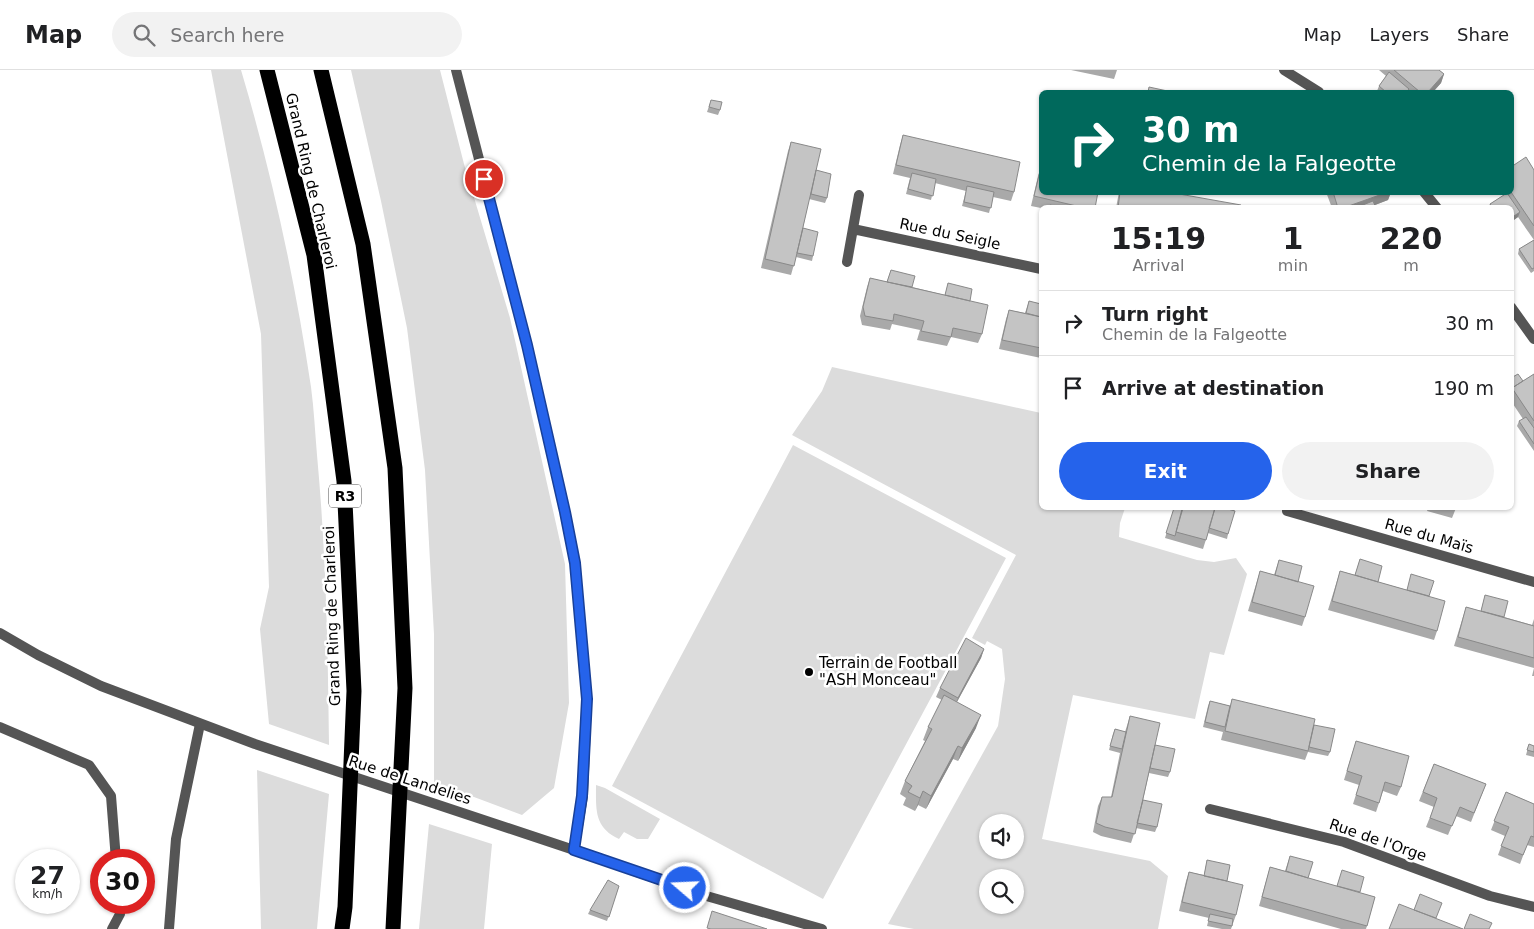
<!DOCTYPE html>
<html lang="en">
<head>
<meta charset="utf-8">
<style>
	body { margin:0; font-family:"DejaVu Sans",sans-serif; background:#f2f2f2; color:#202124; height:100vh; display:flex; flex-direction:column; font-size:19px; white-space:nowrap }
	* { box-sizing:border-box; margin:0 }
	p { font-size:16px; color:#757577 }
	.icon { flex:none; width:28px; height:28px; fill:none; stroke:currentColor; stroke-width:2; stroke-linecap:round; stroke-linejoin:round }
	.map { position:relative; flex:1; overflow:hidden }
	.panel { position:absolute; left:1039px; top:135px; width:475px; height:305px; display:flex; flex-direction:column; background:#fff; border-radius:8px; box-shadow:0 1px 4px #0004 }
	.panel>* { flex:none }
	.banner { position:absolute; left:1039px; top:20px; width:475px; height:105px; border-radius:8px; box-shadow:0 1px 4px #0004; background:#00695c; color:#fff; overflow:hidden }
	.tools { position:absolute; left:979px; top:744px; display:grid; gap:10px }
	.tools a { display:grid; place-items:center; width:45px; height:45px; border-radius:50%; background:#fff; box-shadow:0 1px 4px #0004; font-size:25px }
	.speed { position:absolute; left:15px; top:779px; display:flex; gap:10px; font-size:25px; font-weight:700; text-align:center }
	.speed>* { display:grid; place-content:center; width:65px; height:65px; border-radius:50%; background:#fff; box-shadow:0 1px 4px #0004; line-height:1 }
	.speed small { font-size:12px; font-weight:400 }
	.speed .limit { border:8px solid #d22; background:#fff; color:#111 }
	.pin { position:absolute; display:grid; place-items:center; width:42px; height:42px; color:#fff; margin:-21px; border:2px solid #fff; border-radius:50%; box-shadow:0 1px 5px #0007 }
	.me { position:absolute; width:55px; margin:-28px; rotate:289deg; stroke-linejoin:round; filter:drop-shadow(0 0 4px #0008) }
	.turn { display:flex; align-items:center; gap:18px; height:105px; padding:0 20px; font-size:22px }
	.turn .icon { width:65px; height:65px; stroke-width:2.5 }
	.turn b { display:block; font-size:35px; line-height:42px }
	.eta { display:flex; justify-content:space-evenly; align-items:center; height:85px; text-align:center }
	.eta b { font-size:30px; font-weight:700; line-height:35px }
	.primary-button { display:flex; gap:10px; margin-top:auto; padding:10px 20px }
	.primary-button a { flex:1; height:58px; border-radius:30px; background:#2563eb; color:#fff; font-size:20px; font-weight:700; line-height:58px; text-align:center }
	.primary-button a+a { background:#f2f2f2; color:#202124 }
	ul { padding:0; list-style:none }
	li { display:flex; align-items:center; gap:15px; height:65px; padding:0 20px; border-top:1px solid #e0e0e0 }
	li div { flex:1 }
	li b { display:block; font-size:19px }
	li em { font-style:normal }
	header { display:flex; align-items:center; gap:30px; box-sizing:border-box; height:70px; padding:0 25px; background:#fff; border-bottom:1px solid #e0e0e0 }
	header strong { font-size:24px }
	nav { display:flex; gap:28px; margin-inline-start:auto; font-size:18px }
	.search { width:350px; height:45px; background:#f2f2f2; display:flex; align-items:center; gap:12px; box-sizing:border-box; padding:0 18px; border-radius:28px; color:#757577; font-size:19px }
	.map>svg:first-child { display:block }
	.green { fill:#dcdcdc; fill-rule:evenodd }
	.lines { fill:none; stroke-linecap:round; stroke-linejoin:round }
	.lane { stroke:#555; stroke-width:10 }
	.street { stroke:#555; stroke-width:10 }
	.highway { stroke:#000; stroke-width:15 }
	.wall { fill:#a9a9a9 }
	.shaded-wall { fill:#898989 }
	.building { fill:#c4c4c4; stroke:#898989 }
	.route-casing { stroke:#184099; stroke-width:12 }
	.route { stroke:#2563eb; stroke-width:9 }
	.poi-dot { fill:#000; stroke:#fff; stroke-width:2 }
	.labels { text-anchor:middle; stroke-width:5; stroke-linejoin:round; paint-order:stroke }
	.shield { fill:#fff; stroke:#4c4c4c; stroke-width:1 }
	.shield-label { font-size:14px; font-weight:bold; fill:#000 }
	.street-label { font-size:15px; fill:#000; stroke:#fff }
	.poi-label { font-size:15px; fill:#000; stroke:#fff; text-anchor:start }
</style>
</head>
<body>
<header>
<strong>Map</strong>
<div class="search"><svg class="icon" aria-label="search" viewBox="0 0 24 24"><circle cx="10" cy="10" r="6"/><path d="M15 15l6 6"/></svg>Search here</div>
<nav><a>Map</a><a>Layers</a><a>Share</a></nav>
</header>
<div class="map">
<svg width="1534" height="859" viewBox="0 0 1534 859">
	<rect width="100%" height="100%" fill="#fff"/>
	<!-- green -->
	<path class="green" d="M 211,0 L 241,0 C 272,104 295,210 311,317 C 314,339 315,362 317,385 C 326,482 328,578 329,675 L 269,654 L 260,559 L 269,517 L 261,264 Z
		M 351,0 L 440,0 L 464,94 L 510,248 L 565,494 L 569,633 L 554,718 L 522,745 L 434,712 L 434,564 L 425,400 L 407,258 L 381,131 Z
		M 832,297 L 1041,343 L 1041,438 L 1125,438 L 1120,453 L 1119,467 L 1197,490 L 1214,492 L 1236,488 L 1247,504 L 1224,585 L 1210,582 L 1195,649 L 1073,625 L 1042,769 L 1150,791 L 1168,806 L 1158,859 L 914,859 L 888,854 L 998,656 L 1005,609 L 1002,579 L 987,571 L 985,575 L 972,568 L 1016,485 L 792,365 L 822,321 ZM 1015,752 L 1015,780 L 988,780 L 988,752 ZM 988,808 L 1015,808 L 1015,835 L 988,835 Z
		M 793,375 L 1006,488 L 823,829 L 612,716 Z
		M 257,700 L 329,724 L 317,859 L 261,859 Z
		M 596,715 L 605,718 L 660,749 L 648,769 L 637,769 L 624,762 L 619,769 C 594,757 596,740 596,715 Z
		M 429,754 L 492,774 L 484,859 L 419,859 Z"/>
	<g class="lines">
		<!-- lane -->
		<path class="lane" d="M 0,657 L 89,695 L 111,726 L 116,790
			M 112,859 L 120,844 L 119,832
			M 169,859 L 176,769 L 200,654"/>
		<!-- street -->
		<path class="street" d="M 456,0 L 527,275 L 565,442 L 575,493 L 587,629 L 583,726 L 574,780
			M 1284,0 L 1319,22
			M 1424,122 L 1437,138
			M 853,159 L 1041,199
			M 847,192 L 859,125
			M 1511,237 L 1534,269
			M 1287,441 L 1534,512
			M 0,563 L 38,585 L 101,616 L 255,674 L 574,780 L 703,825 L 822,859
			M 1210,739 L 1344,772 L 1490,826 L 1534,837"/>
		<!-- highway -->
		<path class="highway" d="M 267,0 L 314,185 L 344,411 L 354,621 L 345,837 L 342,859
			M 321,0 L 363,174 L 395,398 L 405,618 L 393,859"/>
	</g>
	<!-- wall -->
	<path class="wall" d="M 1071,0 L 1117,0 L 1114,9 Z
		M 1379,0 L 1439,0 L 1444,4 L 1441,13 L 1433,22 L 1379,22 L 1377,21 L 1379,16 L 1386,6 Z
		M 711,30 L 720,40 L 718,45 L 707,42 Z
		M 903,65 L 1014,122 L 1011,131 L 993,127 L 989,143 L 962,136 L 966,121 L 935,113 L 931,130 L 906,124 L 910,108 L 893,104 L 900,75 Z
		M 791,72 L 816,100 L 827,128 L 825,133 L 809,129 L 803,158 L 813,186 L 812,191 L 796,187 L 791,205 L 761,198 L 788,81 Z
		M 1041,97 L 1095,138 L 1041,138 L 1031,136 L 1038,106 Z
		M 1534,100 L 1534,201 L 1531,203 L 1518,184 L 1519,179 L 1534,170 L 1518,147 L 1511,152 L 1511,138 L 1489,138 L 1490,134 L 1504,125 L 1502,122 L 1511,122 Z
		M 1119,122 L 1168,122 L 1240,138 L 1116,138 Z
		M 1326,122 L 1391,122 L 1388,130 L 1375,135 L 1376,138 L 1332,138 Z
		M 891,200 L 912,217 L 945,225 L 948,213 L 970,231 L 982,264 L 978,273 L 951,267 L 947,276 L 917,270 L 920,260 L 892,254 L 890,260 L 862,255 L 860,246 L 867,217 L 870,208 L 887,212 Z
		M 1029,231 L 1041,234 L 1041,288 L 999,279 L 1006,249 L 1009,240 L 1025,243 Z
		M 1534,304 L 1534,381 L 1517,356 L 1519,351 L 1523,349 L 1511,331 L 1511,308 L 1523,311 Z
		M 1174,438 L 1182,439 L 1182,438 L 1224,438 L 1228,464 L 1227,469 L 1208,463 L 1203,479 L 1165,468 Z
		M 1428,438 L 1456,438 L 1452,448 L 1427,441 Z
		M 1360,489 L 1378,512 L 1429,526 L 1437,561 L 1434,570 L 1328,540 L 1340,501 L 1355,505 Z
		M 1279,490 L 1298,512 L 1305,547 L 1302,556 L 1248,541 L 1260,501 L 1274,505 Z
		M 1485,525 L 1504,547 L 1532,555 L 1534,549 L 1534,606 L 1532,606 L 1534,598 L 1454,576 L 1466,537 L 1481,541 Z
		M 984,579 L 981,588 L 957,632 L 976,658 L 958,691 L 953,689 L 926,739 L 918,735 L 915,741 L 903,735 L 906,728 L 900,724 L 905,711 L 925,671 L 923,670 L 928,657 L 942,630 L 936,627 L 940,618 Z
		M 1232,629 L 1314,655 L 1330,682 L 1328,686 L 1308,682 L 1305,690 L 1221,670 L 1223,662 L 1203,657 L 1208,636 L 1210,631 L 1230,636 Z
		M 1130,646 L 1155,675 L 1170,702 L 1168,707 L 1149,703 L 1143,730 L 1157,757 L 1155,762 L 1136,758 L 1131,773 L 1101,766 L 1093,762 L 1098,736 L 1102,727 L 1111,727 L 1120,683 L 1109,680 L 1113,664 L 1115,659 L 1125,662 Z
		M 1356,671 L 1401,717 L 1397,726 L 1383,721 L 1376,742 L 1353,734 L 1359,715 L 1344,710 Z
		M 1529,674 L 1534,676 L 1534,687 L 1526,685 Z
		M 1434,694 L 1486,714 L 1471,752 L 1456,746 L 1448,765 L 1426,757 L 1434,737 L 1419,731 Z
		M 1506,722 L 1534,734 L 1534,777 L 1527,775 L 1520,794 L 1498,785 L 1505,766 L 1491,760 Z
		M 1290,786 L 1308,808 L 1375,827 L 1366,859 L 1341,859 L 1259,836 L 1270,797 L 1285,801 Z
		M 1207,790 L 1227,811 L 1236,845 L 1231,859 L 1222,859 L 1207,856 L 1209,848 L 1179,841 L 1186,811 L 1189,802 L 1204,805 Z
		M 619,816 L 607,851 L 588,844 L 590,840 Z"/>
	<!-- shaded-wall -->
	<path class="shaded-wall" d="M 1444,4 L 1441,13 L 1433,22 L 1428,22 Z
		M 1388,122 L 1391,122 L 1388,130 L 1367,138 L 1343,138 Z
		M 1520,142 L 1518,147 L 1511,152 L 1511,148 Z
		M 984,579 L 981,588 L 954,637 L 958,628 Z
		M 981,645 L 976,658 L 958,691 L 962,678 Z
		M 958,676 L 953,689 L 926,739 L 931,726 Z
		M 923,721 L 918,735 L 915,741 L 920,728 Z"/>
	<!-- building -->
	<path class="building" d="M 1394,0 L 1439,0 L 1444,4 L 1428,22 L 1420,22 Z
		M 1389,2 L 1409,19 L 1407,22 L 1386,22 L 1379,16 Z
		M 1149,17 L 1172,22 L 1148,22 Z
		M 711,30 L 722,32 L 720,40 L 709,37 Z
		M 903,65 L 1020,92 L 1014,122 L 896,95 Z
		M 791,72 L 821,79 L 794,196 L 765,189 Z
		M 1526,87 L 1534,100 L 1534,156 L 1511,122 L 1511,97 Z
		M 1041,97 L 1041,122 L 1098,122 L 1095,138 L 1085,138 L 1034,126 Z
		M 816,100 L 831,104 L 827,128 L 811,124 Z
		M 912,103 L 936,109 L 933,126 L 908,119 Z
		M 967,116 L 994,122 L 991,138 L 964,132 Z
		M 1120,122 L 1168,122 L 1241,135 L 1240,138 L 1118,138 Z
		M 1333,122 L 1388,122 L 1343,138 L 1338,138 Z
		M 1507,123 L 1520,142 L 1511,148 L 1511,138 L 1492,138 L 1490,134 Z
		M 1373,131 L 1376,138 L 1355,138 Z
		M 1050,135 L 1063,138 L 1050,138 Z
		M 803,158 L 818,162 L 813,186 L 797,183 Z
		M 1534,170 L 1534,198 L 1532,199 L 1519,179 Z
		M 891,200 L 915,206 L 912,217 L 887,212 Z
		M 870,208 L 988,235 L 982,264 L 953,258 L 951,267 L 921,261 L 924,251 L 894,244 L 893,251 L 865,246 L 863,237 Z
		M 948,213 L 972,219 L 970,231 L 945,225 Z
		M 1029,231 L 1041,234 L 1041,247 L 1026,243 Z
		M 1009,240 L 1041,247 L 1041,278 L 1002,270 Z
		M 1518,304 L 1523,311 L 1512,318 L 1511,321 L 1511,308 Z
		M 1534,304 L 1534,351 L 1512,318 Z
		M 1526,347 L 1534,358 L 1534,374 L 1519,351 Z
		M 1174,438 L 1182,439 L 1175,466 L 1166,463 Z
		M 1183,438 L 1215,438 L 1206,470 L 1176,462 Z
		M 1215,438 L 1224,438 L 1235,441 L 1228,464 L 1209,458 Z
		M 1360,489 L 1382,496 L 1378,512 L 1355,505 Z
		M 1279,490 L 1302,496 L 1298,512 L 1275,505 Z
		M 1260,501 L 1314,516 L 1305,547 L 1252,532 Z
		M 1340,501 L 1445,531 L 1437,561 L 1332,531 Z
		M 1411,504 L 1434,511 L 1429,526 L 1407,520 Z
		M 1485,525 L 1508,531 L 1504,547 L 1481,541 Z
		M 1466,537 L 1534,556 L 1534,588 L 1458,567 Z
		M 966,568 L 984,579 L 958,628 L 940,618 Z
		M 944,625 L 981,645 L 962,678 L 958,676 L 931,726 L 923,721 L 920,728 L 908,722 L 912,716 L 905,711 L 932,659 L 928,657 Z
		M 1232,629 L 1315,649 L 1308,681 L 1225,661 Z
		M 1210,631 L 1230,636 L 1225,657 L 1205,652 Z
		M 1130,646 L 1160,653 L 1135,764 L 1105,757 L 1096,753 L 1102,727 L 1112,727 Z
		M 1314,655 L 1335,659 L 1330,682 L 1309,677 Z
		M 1115,659 L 1126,662 L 1122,679 L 1110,676 Z
		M 1356,671 L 1409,686 L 1401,717 L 1385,712 L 1379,733 L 1356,725 L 1362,706 L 1347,701 Z
		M 1529,674 L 1534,676 L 1534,682 L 1527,680 Z
		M 1155,675 L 1175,679 L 1170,702 L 1150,698 Z
		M 1434,694 L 1486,714 L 1474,743 L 1460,737 L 1452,756 L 1430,748 L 1437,728 L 1423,722 Z
		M 1506,722 L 1534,734 L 1534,767 L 1531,766 L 1523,785 L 1501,776 L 1509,757 L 1494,751 Z
		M 1143,730 L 1162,734 L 1157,757 L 1137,753 Z
		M 1290,786 L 1313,792 L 1308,808 L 1286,801 Z
		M 1207,790 L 1230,795 L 1227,811 L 1204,806 Z
		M 1270,797 L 1375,827 L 1367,856 L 1262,827 Z
		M 1342,800 L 1364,807 L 1360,822 L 1337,816 Z
		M 1189,802 L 1243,815 L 1236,845 L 1182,832 Z
		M 608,810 L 619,816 L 609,847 L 590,840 Z
		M 1420,824 L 1442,833 L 1436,848 L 1414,840 Z
		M 1399,834 L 1463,859 L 1389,859 Z
		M 712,841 L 767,859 L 711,859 L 707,858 Z
		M 1210,844 L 1233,849 L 1232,856 L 1208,851 Z
		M 1470,844 L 1492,853 L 1489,859 L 1464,859 Z"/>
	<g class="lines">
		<!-- route casing -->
		<g class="route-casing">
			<path id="route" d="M 484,109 L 527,275 L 565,442 L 575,493 L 587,629 L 582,726 L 574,780 L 685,818"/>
		</g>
		<!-- route -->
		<use href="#route" class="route"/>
	</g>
	<!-- markers -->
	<circle class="poi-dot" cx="809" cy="602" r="5"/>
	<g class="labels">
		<!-- shield labels -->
		<rect class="shield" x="329" y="414.5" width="32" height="23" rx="4"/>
		<g class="shield-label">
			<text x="345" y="431">R3</text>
		</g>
		<!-- street labels -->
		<g class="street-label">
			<text transform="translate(311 111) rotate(77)" y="5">Grand Ring de Charleroi</text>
			<text transform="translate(950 164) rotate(12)" y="5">Rue du Seigle</text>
			<text transform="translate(1429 466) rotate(16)" y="5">Rue du Maïs</text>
			<text transform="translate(332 546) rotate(-92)" y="5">Grand Ring de Charleroi</text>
			<text transform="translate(410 710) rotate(18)" y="5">Rue de Landelies</text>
			<text transform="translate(1378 770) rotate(19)" y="5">Rue de l'Orge</text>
		</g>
		<!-- poi labels -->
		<g class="poi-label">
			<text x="819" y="598">Terrain de Football<tspan x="819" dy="17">"ASH Monceau"</tspan></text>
		</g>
	</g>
</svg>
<div class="tools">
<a><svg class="icon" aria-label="sound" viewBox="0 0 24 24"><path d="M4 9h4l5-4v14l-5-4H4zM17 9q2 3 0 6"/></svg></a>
<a><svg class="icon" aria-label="search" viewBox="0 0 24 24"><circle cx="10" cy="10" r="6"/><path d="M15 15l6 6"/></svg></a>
</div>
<div class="speed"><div>27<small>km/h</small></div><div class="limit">30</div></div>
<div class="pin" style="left:484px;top:109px;background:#d93025"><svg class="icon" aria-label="arrive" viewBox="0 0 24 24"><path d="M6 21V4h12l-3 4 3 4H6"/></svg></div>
<svg class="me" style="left:685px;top:818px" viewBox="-20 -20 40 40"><circle r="17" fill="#2563eb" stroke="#fff" stroke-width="3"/><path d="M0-11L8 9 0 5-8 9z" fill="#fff"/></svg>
<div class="banner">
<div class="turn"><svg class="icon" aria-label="right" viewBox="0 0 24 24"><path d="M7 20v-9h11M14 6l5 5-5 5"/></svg><div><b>30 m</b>Chemin de la Falgeotte</div></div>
</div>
<section class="panel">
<div class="eta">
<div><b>15:19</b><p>Arrival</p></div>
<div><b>1</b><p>min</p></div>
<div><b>220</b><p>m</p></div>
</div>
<ul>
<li><svg class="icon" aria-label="right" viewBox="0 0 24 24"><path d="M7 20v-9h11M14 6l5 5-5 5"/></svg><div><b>Turn right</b><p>Chemin de la Falgeotte</p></div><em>30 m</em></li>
<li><svg class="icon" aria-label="arrive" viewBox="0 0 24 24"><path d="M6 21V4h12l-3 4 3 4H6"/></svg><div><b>Arrive at destination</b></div><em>190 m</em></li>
</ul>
<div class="primary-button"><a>Exit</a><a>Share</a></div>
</section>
</div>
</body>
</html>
